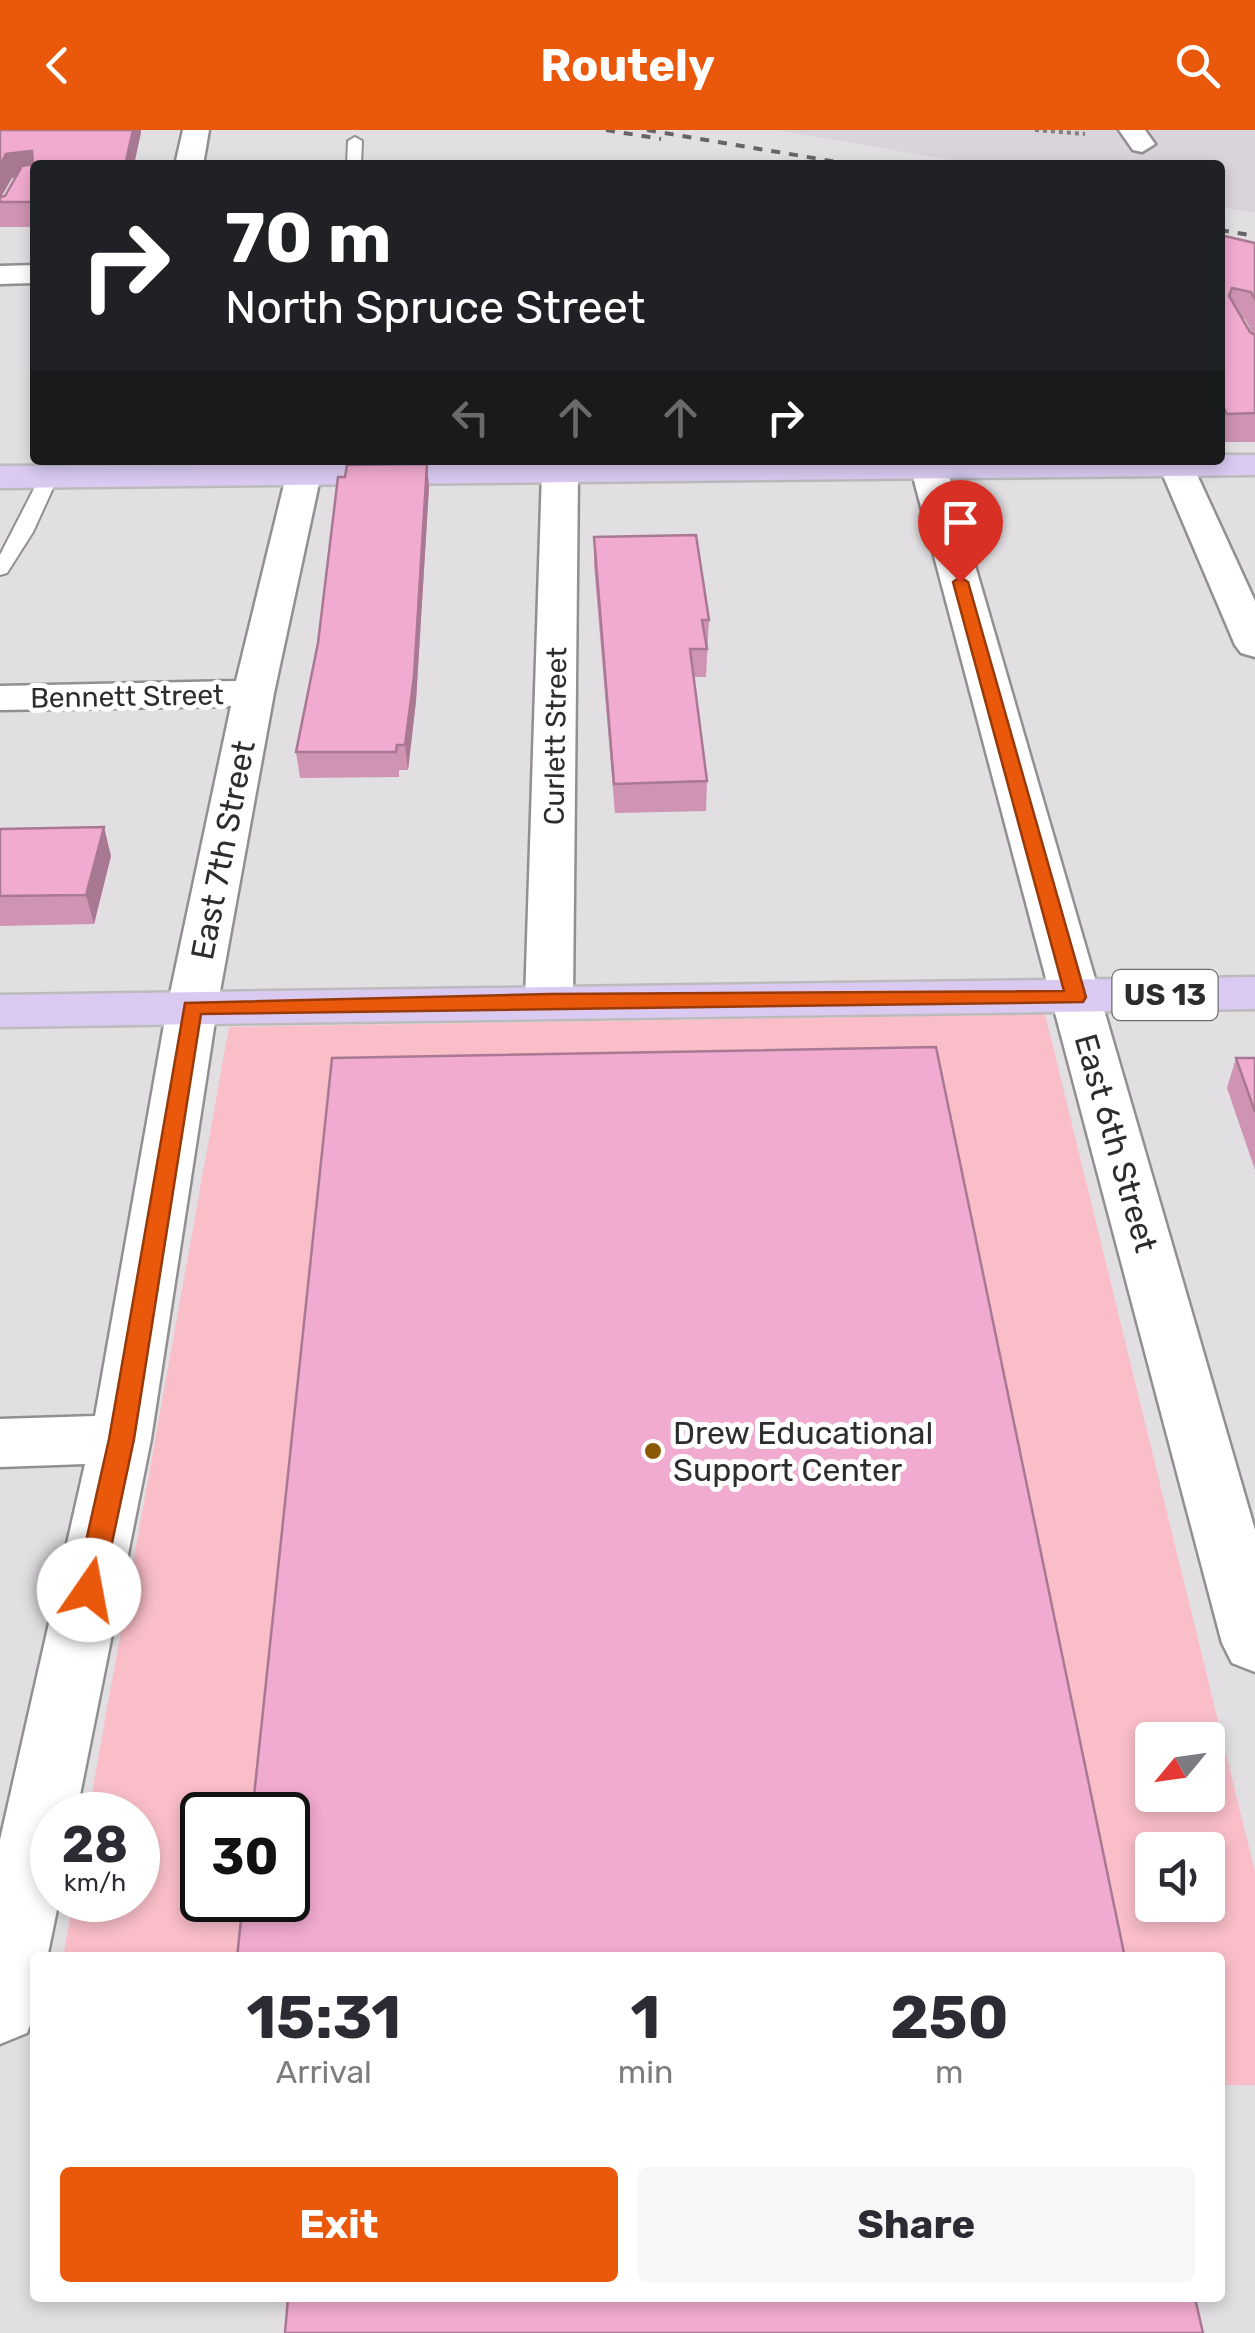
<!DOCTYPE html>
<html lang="en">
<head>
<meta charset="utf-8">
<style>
	body { margin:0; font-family:Rubik,sans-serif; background:#f7f7f7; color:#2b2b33; height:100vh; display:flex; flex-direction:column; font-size:38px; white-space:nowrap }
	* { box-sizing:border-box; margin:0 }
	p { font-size:32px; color:#7c7c81 }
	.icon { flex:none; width:55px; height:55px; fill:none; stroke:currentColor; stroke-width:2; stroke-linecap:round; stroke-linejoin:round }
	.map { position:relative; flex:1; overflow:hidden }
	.side { position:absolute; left:30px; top:1822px; width:1195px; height:350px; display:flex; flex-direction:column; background:#fff; border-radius:10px; box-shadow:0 5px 15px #0003 }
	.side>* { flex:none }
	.hud { position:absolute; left:30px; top:30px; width:1195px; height:305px; border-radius:10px; box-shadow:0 5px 15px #0003; background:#202124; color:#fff; overflow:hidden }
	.needle { width:65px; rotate:241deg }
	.buttons { position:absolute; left:1135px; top:1592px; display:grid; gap:20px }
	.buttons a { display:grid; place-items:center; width:90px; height:90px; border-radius:10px; background:#fff; box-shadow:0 5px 15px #0003; font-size:50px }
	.speed { position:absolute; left:30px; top:1662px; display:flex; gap:20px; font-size:50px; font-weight:700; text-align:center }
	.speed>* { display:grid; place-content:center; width:130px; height:130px; border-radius:50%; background:#fff; box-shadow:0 5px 15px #0003; line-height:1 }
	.speed small { font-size:25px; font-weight:400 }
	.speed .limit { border:5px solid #111; border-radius:15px; background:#fff; color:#111 }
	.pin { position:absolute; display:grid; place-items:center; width:85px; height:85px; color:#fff; margin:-102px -42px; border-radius:50% 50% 50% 0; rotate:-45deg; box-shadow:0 0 10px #0007 }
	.pin .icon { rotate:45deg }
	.me { position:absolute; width:110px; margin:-55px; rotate:12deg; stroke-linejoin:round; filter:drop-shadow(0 0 8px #0008) }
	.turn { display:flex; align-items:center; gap:35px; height:210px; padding:0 30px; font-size:45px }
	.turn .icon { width:130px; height:130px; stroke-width:2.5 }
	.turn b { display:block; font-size:70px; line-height:85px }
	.lanes { display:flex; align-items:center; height:95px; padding:0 30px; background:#0003; justify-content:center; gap:50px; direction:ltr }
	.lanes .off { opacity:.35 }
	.eta { display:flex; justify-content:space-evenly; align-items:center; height:170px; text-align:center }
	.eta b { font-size:60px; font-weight:700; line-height:70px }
	.button { display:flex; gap:20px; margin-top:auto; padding:20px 30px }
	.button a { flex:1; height:115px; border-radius:10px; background:#ea580c; color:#fff; font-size:40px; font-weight:700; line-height:115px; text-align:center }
	.button a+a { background:#f7f7f7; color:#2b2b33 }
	header { display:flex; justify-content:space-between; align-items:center; height:130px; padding:0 30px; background:#ea580c; color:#fff; font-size:45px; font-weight:700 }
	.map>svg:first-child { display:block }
	.built { fill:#dbd3dc }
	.green { fill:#f9bec8; fill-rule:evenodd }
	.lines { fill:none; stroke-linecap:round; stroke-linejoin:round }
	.service-casing { stroke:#928f92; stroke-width:4 }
	.minor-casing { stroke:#928f92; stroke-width:5 }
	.primary-casing { stroke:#bcbbbc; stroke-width:5 }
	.path { stroke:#817f81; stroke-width:4; stroke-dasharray:4 4; stroke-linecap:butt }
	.service { fill:#fff; fill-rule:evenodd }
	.minor { fill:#fff; fill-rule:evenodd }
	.primary { fill:#dacaf2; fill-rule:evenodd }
	.rail { stroke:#666467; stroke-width:4; stroke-dasharray:9 9; stroke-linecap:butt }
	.wall { fill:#cf93b3; fill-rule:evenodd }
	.shaded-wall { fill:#a97892 }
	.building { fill:#f1abd0; stroke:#a97892; stroke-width:2.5 }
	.route { fill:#ea580c; stroke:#983908; stroke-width:2.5 }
	.poi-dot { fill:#8b5904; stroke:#fff; stroke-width:4 }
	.labels { text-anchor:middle; stroke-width:10; stroke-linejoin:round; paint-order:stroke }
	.far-street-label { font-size:28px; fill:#2d2c2e; stroke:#fff }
	.shield { fill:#fff; stroke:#6c6b6d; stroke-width:2.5 }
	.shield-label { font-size:30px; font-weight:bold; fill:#2d2c2e }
	.street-label { font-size:32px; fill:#2d2c2e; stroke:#fff }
	.poi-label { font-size:32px; fill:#2d2c2e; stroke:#fff; text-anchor:start }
</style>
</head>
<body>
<header><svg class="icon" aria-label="back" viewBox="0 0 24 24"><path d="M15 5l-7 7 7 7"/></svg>Routely<svg class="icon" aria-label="search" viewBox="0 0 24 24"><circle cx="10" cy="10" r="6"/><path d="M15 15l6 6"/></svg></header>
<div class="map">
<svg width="1255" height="2203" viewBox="0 0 1255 2203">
	<rect width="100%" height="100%" fill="#e2dfe2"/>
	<!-- built -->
	<path class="built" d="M 776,0 L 1255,0 L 1255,83 L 1220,77 L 1220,35 L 980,35 Z"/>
	<!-- green -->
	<path class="green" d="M 1045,884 L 1255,1742 L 1255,1955 L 1220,1955 L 1220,1828 L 63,1828 L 73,1770 L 138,1770 L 138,1685 L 88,1685 L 229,897 ZM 1152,1610 L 1208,1610 L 1208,1665 L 1152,1665 ZM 202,1685 L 288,1685 L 288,1770 L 202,1770 ZM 1152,1720 L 1208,1720 L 1208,1775 L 1152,1775 Z"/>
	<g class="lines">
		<!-- service casing -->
		<g class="service-casing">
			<path id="service" d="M 355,7 L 362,11 L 361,35 L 347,35 L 348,11 Z
				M 49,342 L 58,347 L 33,402 L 7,443 L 0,445 L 0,425 L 40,347 Z"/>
		</g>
		<!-- minor casing -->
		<g class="minor-casing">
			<path id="minor" d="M 183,0 L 209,0 L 203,35 L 175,35 Z
				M 1119,0 L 1145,0 L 1155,14 L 1142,22 L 1133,20 Z
				M 35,135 L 35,153 L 0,154 L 0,136 Z
				M 290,330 L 324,330 L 274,563 L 217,878 L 151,1309 L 76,1685 L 52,1685 L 52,1770 L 59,1770 L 47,1828 L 35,1828 L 35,1882 L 27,1903 L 0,1914 L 0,1710 L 85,1334 L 0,1337 L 0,1289 L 95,1286 L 167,878 L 231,576 L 0,580 L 0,556 L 236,551 Z
				M 935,330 L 947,339 L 1255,1400 L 1255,1542 L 1232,1533 L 1222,1513 L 911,339 L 917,332 Z
				M 1163,330 L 1189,330 L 1193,336 L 1255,471 L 1255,527 L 1241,523 L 1235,515 L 1159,336 Z
				M 560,331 L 572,335 L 578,342 L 573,871 L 566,882 L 549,887 L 532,882 L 525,871 L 542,342 L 548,335 Z"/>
		</g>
		<!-- primary casing -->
		<g class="primary-casing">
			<path id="primary" d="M 1220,325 L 1255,325 L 1255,345 L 0,358 L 0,336 L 1220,330 Z
				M 1255,847 L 1255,879 L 0,897 L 0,865 Z"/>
		</g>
		<!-- path -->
		<path class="path" d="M 1035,0 L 1085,4"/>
		<!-- service -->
		<use href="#service" class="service"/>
		<!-- minor -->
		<use href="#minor" class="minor"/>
		<!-- primary -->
		<use href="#primary" class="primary"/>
		<!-- rail -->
		<path class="rail" d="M 606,0 L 661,9
			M 647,0 L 855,35
			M 1220,100 L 1255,106"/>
	</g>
	<!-- wall -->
	<path class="wall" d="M 0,0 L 141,0 L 141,3 L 35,35 L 35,97 L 0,97 ZM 12,48 L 15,48 L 5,66 L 1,67 Z
		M 1220,105 L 1255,113 L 1255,312 L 1220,312 ZM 1242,188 L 1245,189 L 1253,204 L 1250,202 Z
		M 427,334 L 429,357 L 416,571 L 408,640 L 399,640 L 399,647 L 300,648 L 296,622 L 318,513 L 345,347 Z
		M 594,407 L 709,490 L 706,547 L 694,547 L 707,651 L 706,681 L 615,683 L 594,435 Z
		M 0,699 L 111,726 L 94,794 L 0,796 Z
		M 1236,928 L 1255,928 L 1255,1040 L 1227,958 Z"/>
	<!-- shaded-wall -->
	<path class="shaded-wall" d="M 133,0 L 141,0 L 141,3 L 134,35 L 125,35 Z
		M 32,21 L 35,46 L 12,48 L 0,69 L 0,35 L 6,24 Z
		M 427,334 L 429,357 L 416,571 L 408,640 L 405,615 Z
		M 104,697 L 111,726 L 94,794 L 86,765 Z"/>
	<!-- building -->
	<path class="building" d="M 0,0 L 133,0 L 125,35 L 35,35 L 35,72 L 0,72 L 0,67 L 5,66 L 22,36 L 33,34 L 32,21 L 6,24 L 0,35 Z
		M 1220,105 L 1255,113 L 1255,169 L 1251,162 L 1232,158 L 1229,166 L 1250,202 L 1255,205 L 1255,283 L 1227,284 L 1220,271 Z
		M 427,334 L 414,546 L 405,615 L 397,615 L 396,622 L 296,622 L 318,513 L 338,347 L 345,347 L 347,335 Z
		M 696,405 L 709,490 L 702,490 L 707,519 L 690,519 L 707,651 L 614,654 L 594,407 Z
		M 104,697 L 86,765 L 0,766 L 0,699 Z
		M 936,917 L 1125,1828 L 237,1828 L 243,1770 L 288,1770 L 288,1685 L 252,1685 L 332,928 Z
		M 1236,928 L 1255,928 L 1255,982 Z
		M 288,2168 L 1195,2168 L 1203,2203 L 285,2203 Z"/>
	<!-- route -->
	<path class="route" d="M 960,447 L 968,452 L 1086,867 L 1083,872 L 201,884 L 134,1309 L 102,1460 L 98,1469 L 89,1472 L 79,1469 L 75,1460 L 109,1309 L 185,873 L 549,864 L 1064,861 L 953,452 Z"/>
	<!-- markers -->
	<circle class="poi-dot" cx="653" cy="1321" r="10"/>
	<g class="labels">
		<!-- far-street labels -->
		<g class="far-street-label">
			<text transform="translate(127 566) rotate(-1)" y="10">Bennett Street</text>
			<text transform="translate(555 606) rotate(-89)" y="10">Curlett Street</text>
		</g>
		<!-- shield labels -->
		<rect class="shield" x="1112.5" y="840" width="105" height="50" rx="8"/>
		<g class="shield-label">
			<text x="1165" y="875">US 13</text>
		</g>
		<!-- street labels -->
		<g class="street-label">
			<text transform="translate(223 720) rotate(-79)" y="11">East 7th Street</text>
			<text transform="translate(1116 1013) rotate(74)" y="11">East 6th Street</text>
		</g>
		<!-- poi labels -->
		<g class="poi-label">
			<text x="673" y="1314">Drew Educational<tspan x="673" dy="37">Support Center</tspan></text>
		</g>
	</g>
</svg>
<div class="buttons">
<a><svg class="needle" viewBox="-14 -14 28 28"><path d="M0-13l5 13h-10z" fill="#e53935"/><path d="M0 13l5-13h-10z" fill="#7c7c81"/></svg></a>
<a><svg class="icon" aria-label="sound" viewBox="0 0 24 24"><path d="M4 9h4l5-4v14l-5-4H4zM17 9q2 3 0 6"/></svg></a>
</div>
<div class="speed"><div>28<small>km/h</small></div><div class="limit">30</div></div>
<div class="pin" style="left:960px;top:452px;background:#d93025"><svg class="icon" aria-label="arrive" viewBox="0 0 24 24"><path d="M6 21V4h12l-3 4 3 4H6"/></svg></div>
<svg class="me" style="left:89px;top:1460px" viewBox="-20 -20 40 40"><circle r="19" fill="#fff"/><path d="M0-13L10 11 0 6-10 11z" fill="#ea580c"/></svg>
<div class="hud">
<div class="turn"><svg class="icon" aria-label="right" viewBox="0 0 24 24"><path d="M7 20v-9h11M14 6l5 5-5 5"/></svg><div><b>70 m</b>North Spruce Street</div></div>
<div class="lanes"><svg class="icon off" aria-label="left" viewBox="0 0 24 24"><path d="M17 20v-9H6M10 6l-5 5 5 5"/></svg><svg class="icon off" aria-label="ahead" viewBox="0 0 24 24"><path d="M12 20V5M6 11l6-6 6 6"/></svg><svg class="icon off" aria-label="ahead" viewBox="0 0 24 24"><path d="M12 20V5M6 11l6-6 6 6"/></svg><svg class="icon" aria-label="right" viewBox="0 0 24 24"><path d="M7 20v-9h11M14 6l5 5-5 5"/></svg></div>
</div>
<section class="side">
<div class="eta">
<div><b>15:31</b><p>Arrival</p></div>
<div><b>1</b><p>min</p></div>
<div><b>250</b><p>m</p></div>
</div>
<div class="button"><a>Exit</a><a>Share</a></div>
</section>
</div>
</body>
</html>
